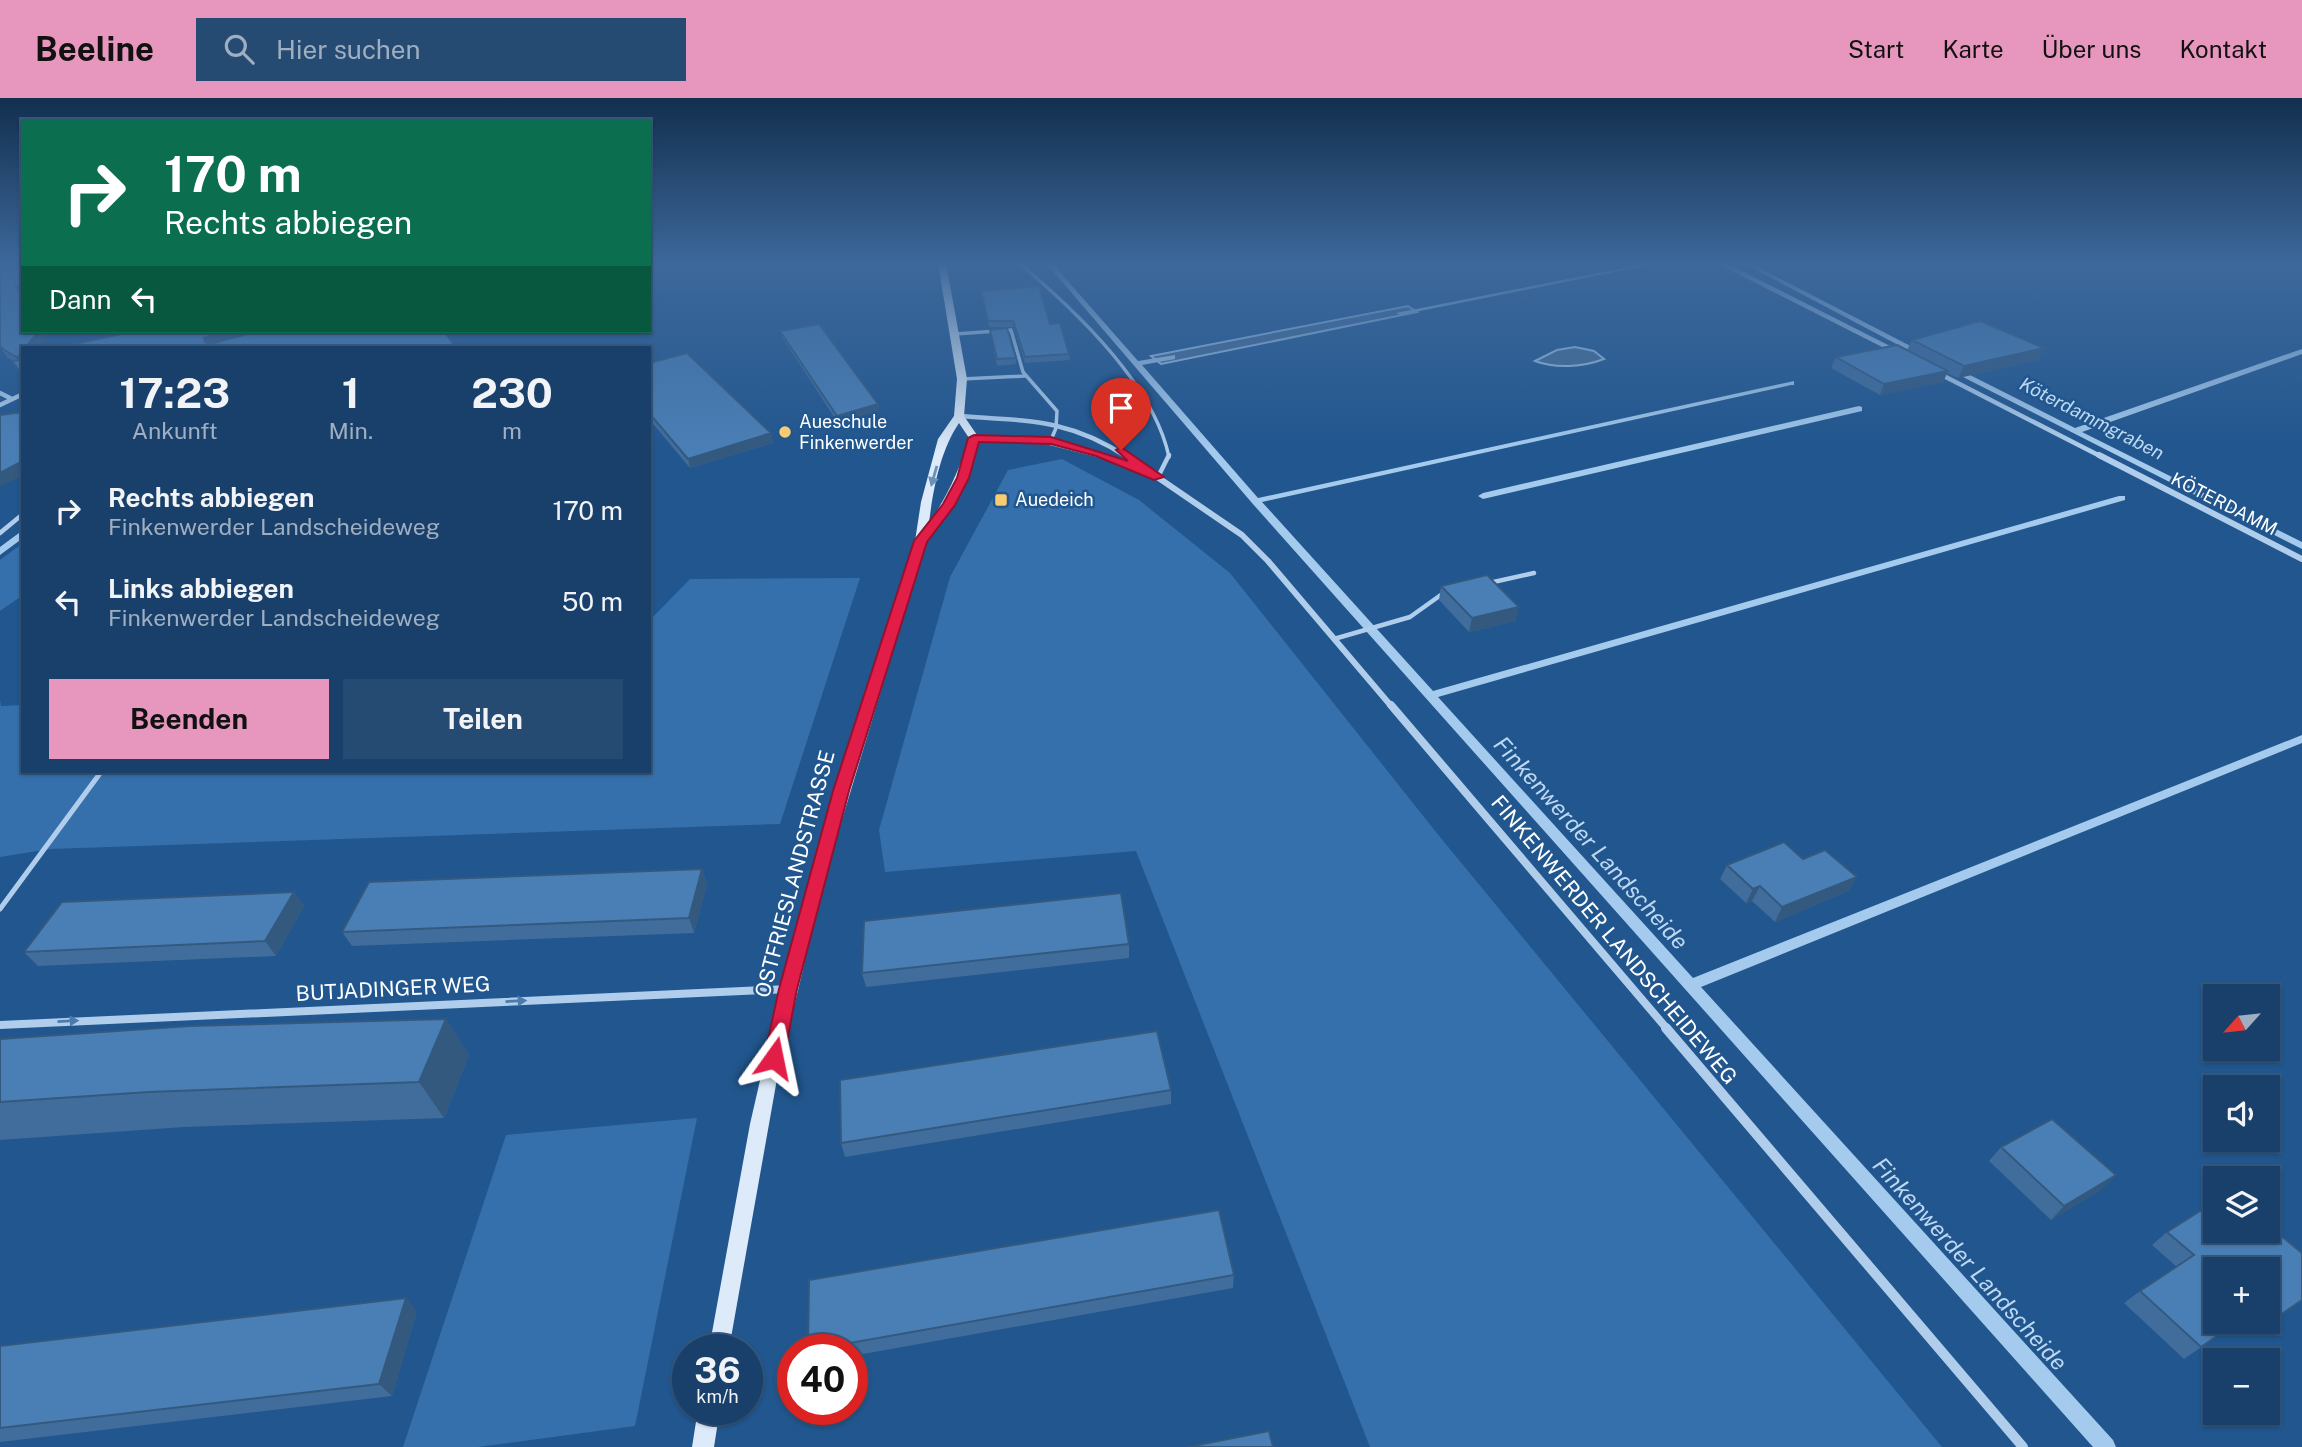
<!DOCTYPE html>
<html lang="de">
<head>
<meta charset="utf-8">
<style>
	body { margin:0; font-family:"Public Sans",sans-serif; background:#264b72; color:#f1f3f6; height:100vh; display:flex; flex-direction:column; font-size:26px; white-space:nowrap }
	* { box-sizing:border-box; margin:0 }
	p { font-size:23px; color:#9fafc1 }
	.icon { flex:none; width:38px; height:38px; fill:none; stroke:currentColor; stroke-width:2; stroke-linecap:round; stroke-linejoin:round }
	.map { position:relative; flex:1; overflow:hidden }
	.panel { position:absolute; left:21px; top:248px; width:630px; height:427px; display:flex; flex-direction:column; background:#19406a; border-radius:0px; box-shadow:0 2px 5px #0004,0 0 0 2px #37597e }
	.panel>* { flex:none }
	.top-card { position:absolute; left:21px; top:21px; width:630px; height:214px; border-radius:0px; box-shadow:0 2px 5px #0004,0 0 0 2px #37597e; background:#0b6e4f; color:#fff; overflow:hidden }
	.needle { width:46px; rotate:243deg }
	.controls { position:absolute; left:2203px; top:886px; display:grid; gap:14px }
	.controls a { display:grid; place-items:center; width:77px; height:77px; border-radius:0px; background:#19406a; box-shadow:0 2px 5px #0004,0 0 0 2px #37597e; font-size:35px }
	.speed { position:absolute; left:672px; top:1236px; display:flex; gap:14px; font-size:35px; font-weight:700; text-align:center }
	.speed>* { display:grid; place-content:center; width:91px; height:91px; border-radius:50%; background:#19406a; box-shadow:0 2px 5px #0004,0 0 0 2px #37597e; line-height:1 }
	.speed small { font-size:18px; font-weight:400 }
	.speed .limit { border:10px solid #d22; background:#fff; color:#111 }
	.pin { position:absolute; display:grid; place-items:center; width:60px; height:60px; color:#fff; margin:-72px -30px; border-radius:50% 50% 50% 0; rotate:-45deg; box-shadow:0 0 7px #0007 }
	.pin .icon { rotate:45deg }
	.me { position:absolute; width:77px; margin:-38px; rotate:12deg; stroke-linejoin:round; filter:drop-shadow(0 0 5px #0008) }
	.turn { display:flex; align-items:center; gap:24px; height:147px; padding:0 28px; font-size:32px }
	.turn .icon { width:91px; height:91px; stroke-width:2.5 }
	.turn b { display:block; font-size:49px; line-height:60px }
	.then { display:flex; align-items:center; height:66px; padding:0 28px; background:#0003; gap:14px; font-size:26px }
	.eta { display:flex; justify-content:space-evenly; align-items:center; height:119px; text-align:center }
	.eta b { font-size:42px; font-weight:700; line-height:49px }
	.button { display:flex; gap:14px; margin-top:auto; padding:14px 28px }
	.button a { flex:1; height:80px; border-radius:0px; background:#e797bd; color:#111; font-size:28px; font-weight:700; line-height:80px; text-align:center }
	.button a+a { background:#264b72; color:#f1f3f6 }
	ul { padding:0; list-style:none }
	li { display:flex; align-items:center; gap:21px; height:91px; padding:0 28px }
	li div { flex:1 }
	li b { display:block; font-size:26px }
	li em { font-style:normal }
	header { display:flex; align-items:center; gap:42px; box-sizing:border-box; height:98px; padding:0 35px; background:#e797bd; color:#111 }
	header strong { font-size:33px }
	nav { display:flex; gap:38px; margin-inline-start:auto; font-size:24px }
	.search { width:490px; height:63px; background:#264b72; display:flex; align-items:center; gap:18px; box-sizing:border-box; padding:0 24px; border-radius:0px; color:#9fafc1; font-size:26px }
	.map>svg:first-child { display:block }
	.green { fill:#3570ac }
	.water { fill:#486e95; stroke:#a4caed; stroke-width:2 }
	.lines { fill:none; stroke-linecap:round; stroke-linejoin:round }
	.stream { fill:#a4caed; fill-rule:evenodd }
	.lane-far2 { stroke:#b0ceec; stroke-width:3.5 }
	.lane-far1 { stroke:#b0ceec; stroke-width:4.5 }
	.lane { stroke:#b0ceec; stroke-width:5 }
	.street-far3 { stroke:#b0ceec; stroke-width:4.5 }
	.street-far2 { stroke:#b0ceec; stroke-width:6 }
	.street-far1 { stroke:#b0ceec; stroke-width:8 }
	.street { stroke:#b0ceec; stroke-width:10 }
	.secondary { fill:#dceaf9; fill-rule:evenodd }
	.wall { fill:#406d9c }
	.shaded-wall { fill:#34597f }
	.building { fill:#4a7fb5; stroke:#34597f; stroke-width:2 }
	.oneway { fill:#6c91b9 }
	.oneway2 { fill:#4c7aaa }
	.route { fill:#e11d48; stroke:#92132f; stroke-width:2 }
	.poi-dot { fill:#f9cb72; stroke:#21568e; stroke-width:2.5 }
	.labels { text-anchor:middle; stroke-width:5; stroke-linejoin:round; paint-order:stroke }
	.far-poi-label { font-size:18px; fill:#fff; stroke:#21568e; text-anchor:start }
	.far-street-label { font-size:18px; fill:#fff; stroke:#21568e }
	.far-water-label { font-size:19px; font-style:italic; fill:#bcd8f3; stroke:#21568e }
	.street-label { font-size:21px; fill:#fff; stroke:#21568e }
	.water-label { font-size:23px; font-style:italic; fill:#bcd8f3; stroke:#21568e }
</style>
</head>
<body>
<header>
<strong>Beeline</strong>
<div class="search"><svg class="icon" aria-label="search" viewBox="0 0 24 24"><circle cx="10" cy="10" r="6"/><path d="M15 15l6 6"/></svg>Hier suchen</div>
<nav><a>Start</a><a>Karte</a><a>Über uns</a><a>Kontakt</a></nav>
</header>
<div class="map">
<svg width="2302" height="1349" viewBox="0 0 2302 1349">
	<rect width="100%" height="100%" fill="#21568e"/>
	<!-- green -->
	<path class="green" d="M 1062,361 L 1139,402 L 1230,475 L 1440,739 L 1942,1349 L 1370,1349 L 1136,753 L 885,774 L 879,732 L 950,479 L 1008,372 Z
		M 23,445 L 23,497 L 0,513 L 0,462 Z
		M 860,480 L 780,726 L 50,751 L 0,759 L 0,602 L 1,608 L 23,607 L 23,674 L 649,674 L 649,523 L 690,481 Z
		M 697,1020 L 635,1328 L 478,1349 L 403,1349 L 506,1037 Z"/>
	<!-- water -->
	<path class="water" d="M 1408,208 L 1417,214 L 1161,266 L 1151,258 Z
		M 1575,249 L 1594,253 L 1604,261 C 1583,269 1556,271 1535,263 L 1557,252 Z"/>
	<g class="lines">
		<!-- stream -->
		<path class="stream" d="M 1046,165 L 1052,165 L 1138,263 L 1175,257 L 1175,261 L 1142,267 L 1258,400 L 1794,283 L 1794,287 L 1791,287 L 1262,404 L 1433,593 L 2119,398 L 2125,398 L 2125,402 L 1438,599 L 1693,880 L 2302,637 L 2302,645 L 1701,889 L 2113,1342 L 2116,1349 L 2093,1349 L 1252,405 Z
			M 1648,165 L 1660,165 L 1400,217 L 1396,215 Z
			M 1743,165 L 1750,165 L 1926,256 L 1919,258 Z
			M 2302,251 L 2302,256 L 2082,334 L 2204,395 L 2206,397 L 2201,400 L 1961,278 L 1968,276 L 2075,330 Z
			M 1859,308 L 1862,309 L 1862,313 L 1483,401 L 1478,398 L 1483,395 Z
			M 2232,409 L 2302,444 L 2302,451 L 2229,414 L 2229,410 Z
			M 23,432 L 23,440 L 0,457 L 0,449 Z"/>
		<!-- lane-far2 -->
		<path class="lane-far2" d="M 899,165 L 904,165
			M 1019,165 C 1074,211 1154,287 1169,359
			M 955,236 L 1011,232 L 1023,274 L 1057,313 L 1056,330 L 1051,342
			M 962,281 L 1025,278"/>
		<!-- lane-far1 -->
		<path class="lane-far1" d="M 1158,379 L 1169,357
			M 0,435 L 23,416
			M 1489,485 L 1534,475
			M 1334,541 L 1410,519 L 1445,494"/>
		<!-- lane -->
		<path class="lane" d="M 0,811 L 101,674"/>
		<!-- street-far3 -->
		<path class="street-far3" d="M 1721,165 L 1893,252
			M 1938,275 L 2102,359
			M 0,295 L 10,300
			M 0,307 L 23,296
			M 959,318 C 1026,323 1068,320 1127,359
			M 974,340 L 1043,343 L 1106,359"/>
		<!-- street-far2 -->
		<path class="street-far2" d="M 1101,357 L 1146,374
			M 1125,357 L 1242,437 L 1268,463 L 1392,609
			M 2099,357 L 2302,461"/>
		<!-- street-far1 -->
		<path class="street-far1" d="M 1391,607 L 1668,932
			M 0,927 L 788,891"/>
		<!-- street -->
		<path class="street" d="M 1666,930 L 2023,1349"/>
		<!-- secondary -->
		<path class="secondary" d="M 938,165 L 946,165 L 967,281 L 964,318 L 979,340 L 970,369 L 959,394 L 926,444 L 825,778 L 777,981 L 729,1251 L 709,1251 L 750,1026 L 794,834 L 843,666 L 915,443 L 921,404 L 938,341 L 954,318 L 957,281 ZM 959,325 L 969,340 C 960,371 947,399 929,425 C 933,392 940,353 959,325 Z
			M 698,1311 L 720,1311 L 714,1349 L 692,1349 Z"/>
	</g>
	<!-- wall -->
	<path class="wall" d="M 0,165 L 23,233 L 50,234 L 23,250 L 23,279 L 12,263 L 14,263 L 8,260 L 0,249 Z
		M 981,193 L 1050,226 L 1069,256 L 1070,262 L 1025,265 L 1014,229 L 989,229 Z
		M 990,232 L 1016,260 L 1016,266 L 997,268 Z
		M 780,233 L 878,306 L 879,312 L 838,325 L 782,239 Z
		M 1912,242 L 2044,250 L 2038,262 L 1958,280 L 1947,275 L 1943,284 L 1880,297 L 1831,270 L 1836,259 L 1907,252 Z
		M 649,265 L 771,335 L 773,345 L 690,370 L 649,321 Z
		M 1441,488 L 1516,523 L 1469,534 L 1439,502 Z
		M 1803,761 L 1857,779 L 1848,793 L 1775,824 L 1752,803 L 1746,805 L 1720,781 L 1727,767 Z
		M 702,771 L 707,786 L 694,835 L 352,848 L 342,834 Z
		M 294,794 L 304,808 L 276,858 L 38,868 L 24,854 Z
		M 1129,846 L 1129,860 L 866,889 L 862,875 Z
		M 446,921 L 469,957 L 444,1020 L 184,1029 L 0,1042 L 0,941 Z
		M 1171,992 L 1171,1006 L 845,1059 L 841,1045 Z
		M 2001,1049 L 2102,1091 L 2051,1122 L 1989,1063 Z
		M 2211,1106 L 2216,1110 L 2216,1132 L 2242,1132 L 2256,1144 L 2274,1132 L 2302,1155 L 2302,1203 L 2258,1233 L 2247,1223 L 2268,1223 L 2268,1171 L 2216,1171 L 2216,1223 L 2239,1223 L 2184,1261 L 2124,1205 L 2140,1193 L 2177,1169 L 2152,1147 L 2167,1134 Z
		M 1234,1177 L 1233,1190 L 852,1258 L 852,1251 L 808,1251 Z
		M 417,1213 L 392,1298 L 0,1344 L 0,1248 Z"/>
	<!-- shaded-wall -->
	<path class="shaded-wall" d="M 23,188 L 23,197 L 16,189 Z
		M 39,233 L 49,233 L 50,234 L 37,250 L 25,250 Z
		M 227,233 L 259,233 L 209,248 L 205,244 L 204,240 Z
		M 2044,250 L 2038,262 L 1958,280 L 1964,268 Z
		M 1948,273 L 1943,284 L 1880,297 L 1884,286 Z
		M 878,306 L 879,312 L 838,325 L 837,318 Z
		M 771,335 L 773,345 L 690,370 L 688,361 Z
		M 23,360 L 23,377 L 0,389 L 0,375 Z
		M 1519,509 L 1516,523 L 1469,534 L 1472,520 Z
		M 702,771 L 707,786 L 694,835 L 689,820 Z
		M 1857,779 L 1848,793 L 1775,824 L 1782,809 Z
		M 1760,788 L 1752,803 L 1746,805 L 1753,791 Z
		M 294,794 L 304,808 L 276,858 L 265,843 Z
		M 446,921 L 469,957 L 444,1020 L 419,984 Z
		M 2116,1077 L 2102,1091 L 2051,1122 L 2064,1108 Z
		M 406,1200 L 417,1213 L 392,1298 L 379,1286 Z"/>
	<!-- building -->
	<path class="building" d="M 0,165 L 23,165 L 23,188 L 16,189 L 23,197 L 23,233 L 39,233 L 25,250 L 23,250 L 23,253 L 18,259 L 23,258 L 23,278 L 12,263 L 21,262 L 3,251 L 0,248 Z
		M 1039,188 L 1050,226 L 1060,225 L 1069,256 L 1025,259 L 1013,223 L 988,223 L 981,193 Z
		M 1980,223 L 2044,250 L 1964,268 L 1912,242 Z
		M 819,226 L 878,306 L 837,318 L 780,233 Z
		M 1007,230 L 1016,260 L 997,261 L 990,232 Z
		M 135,233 L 227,233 L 204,240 L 205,244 L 210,246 L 259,233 L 444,233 L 456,250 L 56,250 Z
		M 1897,247 L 1948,273 L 1884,286 L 1836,259 Z
		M 687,255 L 771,335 L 688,361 L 649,315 L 649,265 Z
		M 23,314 L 23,360 L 19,365 L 0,375 L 0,317 Z
		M 1487,477 L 1519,509 L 1472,520 L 1441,488 Z
		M 1784,744 L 1803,761 L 1825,752 L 1857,779 L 1782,809 L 1760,788 L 1753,791 L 1727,767 Z
		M 702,771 L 689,820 L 342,834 L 369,784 Z
		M 294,794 L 265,843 L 24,854 L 62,804 Z
		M 1121,795 L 1129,846 L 862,875 L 864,823 Z
		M 446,921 L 419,984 L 149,994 L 0,1004 L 0,941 L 190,928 Z
		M 1157,933 L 1171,992 L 841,1045 L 840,982 Z
		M 2052,1021 L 2116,1077 L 2064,1108 L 2001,1049 Z
		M 2211,1106 L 2216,1110 L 2216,1132 L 2242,1132 L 2256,1144 L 2274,1132 L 2302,1155 L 2302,1202 L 2276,1220 L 2268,1214 L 2268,1171 L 2216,1171 L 2216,1223 L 2238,1223 L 2201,1249 L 2140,1193 L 2194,1157 L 2167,1134 Z
		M 1219,1112 L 1234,1177 L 816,1251 L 808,1251 L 809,1182 Z
		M 406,1200 L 379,1286 L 0,1330 L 0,1248 Z
		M 1269,1333 L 1273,1349 L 1188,1349 Z"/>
	<!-- one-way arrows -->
	<defs><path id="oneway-solid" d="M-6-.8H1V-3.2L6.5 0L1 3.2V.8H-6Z" transform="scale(1.75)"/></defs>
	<use class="oneway" href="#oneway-solid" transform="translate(934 378) rotate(106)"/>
	<g class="oneway2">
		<use href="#oneway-solid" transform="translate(516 903) rotate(-3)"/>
		<use href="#oneway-solid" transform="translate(68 923) rotate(-3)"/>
	</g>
	<!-- sky -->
	<linearGradient id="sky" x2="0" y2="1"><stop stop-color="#122f4e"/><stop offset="0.47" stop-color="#3d689b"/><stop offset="1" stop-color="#3d689b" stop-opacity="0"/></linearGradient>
	<rect width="2302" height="353" fill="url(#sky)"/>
	<!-- route -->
	<path class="route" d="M 974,337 L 1051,339 L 1128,363 L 1116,352 L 1121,349 L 1164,379 L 1154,382 L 1096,358 L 1051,346 L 979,344 L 969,380 L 955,407 L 927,444 L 849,693 L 797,891 L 784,960 L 781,966 L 774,968 L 767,966 L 764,960 L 779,891 L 833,693 L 914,443 L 943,406 L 957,380 L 968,340 Z"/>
	<!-- markers -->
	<g class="poi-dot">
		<circle cx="785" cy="334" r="7"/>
		<rect x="994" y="395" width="14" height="14" rx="3.5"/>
	</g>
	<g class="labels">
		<!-- far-poi labels -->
		<g class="far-poi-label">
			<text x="799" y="330">Aueschule<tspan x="799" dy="21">Finkenwerder</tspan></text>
			<text x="1015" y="408">Auedeich</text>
		</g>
		<!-- far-street labels -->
		<g class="far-street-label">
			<text transform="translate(2224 406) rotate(27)" y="6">KÖTERDAMM</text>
		</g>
		<!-- far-water labels -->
		<g class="far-water-label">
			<text transform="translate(2092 320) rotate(27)" y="7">Köterdammgraben</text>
		</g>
		<!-- street labels -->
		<g class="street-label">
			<text transform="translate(795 776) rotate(-75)" y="7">OSTFRIESLANDSTRASSE</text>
			<text transform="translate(1614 842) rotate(50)" y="7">FINKENWERDER LANDSCHEIDEWEG</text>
			<text transform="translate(393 891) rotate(-3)" y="7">BUTJADINGER WEG</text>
		</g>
		<!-- water labels -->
		<g class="water-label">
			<text transform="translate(1591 745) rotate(48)" y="8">Finkenwerder Landscheide</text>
			<text transform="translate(1970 1166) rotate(48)" y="8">Finkenwerder Landscheide</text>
		</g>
	</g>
</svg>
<div class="controls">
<a><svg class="needle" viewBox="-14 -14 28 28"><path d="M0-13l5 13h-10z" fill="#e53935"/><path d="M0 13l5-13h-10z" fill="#9fafc1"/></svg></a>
<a><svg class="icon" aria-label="sound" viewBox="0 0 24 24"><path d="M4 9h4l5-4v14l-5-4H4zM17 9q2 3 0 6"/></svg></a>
<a><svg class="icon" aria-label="layers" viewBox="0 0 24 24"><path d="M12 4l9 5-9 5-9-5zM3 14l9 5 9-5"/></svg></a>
<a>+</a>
<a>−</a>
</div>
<div class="speed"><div>36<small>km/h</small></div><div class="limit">40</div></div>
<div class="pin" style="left:1121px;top:352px;background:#d93025"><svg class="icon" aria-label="arrive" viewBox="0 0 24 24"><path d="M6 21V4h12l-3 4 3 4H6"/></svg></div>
<svg class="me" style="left:774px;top:960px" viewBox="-20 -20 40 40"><path d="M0-17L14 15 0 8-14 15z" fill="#e11d48" stroke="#fff" stroke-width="4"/></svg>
<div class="top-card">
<div class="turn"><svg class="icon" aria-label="right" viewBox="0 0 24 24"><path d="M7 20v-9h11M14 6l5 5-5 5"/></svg><div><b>170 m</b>Rechts abbiegen</div></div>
<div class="then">Dann<svg class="icon" aria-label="left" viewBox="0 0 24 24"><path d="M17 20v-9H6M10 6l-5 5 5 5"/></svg></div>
</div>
<section class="panel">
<div class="eta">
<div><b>17:23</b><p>Ankunft</p></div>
<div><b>1</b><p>Min.</p></div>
<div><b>230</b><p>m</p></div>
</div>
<ul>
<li><svg class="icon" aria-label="right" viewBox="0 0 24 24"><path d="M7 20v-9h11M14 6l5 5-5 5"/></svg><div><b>Rechts abbiegen</b><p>Finkenwerder Landscheideweg</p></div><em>170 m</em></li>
<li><svg class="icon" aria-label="left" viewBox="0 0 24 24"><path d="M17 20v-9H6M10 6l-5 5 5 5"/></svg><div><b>Links abbiegen</b><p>Finkenwerder Landscheideweg</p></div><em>50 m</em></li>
</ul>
<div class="button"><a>Beenden</a><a>Teilen</a></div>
</section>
</div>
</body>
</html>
